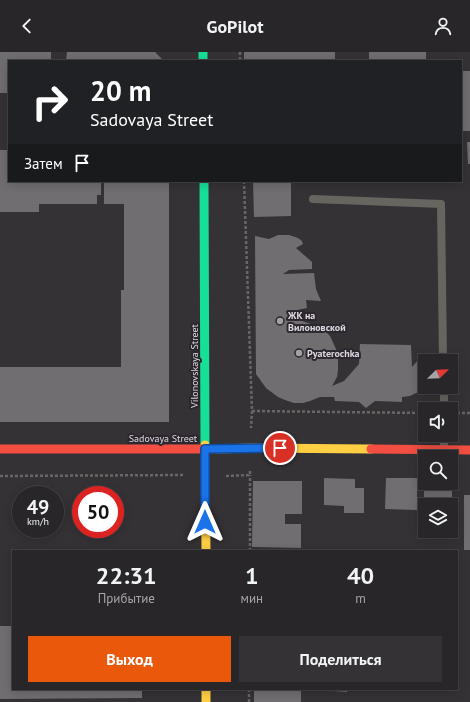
<!DOCTYPE html>
<html lang="ru">
<head>
<meta charset="utf-8">
<style>
	body { margin:0; font-family:"PT Sans",sans-serif; background:#343234; color:#f1f3f6; height:100vh; display:flex; flex-direction:column; font-size:15px; white-space:nowrap }
	* { box-sizing:border-box; margin:0 }
	p { font-size:13px; color:#a5a5a8 }
	.icon { flex:none; width:22px; height:22px; fill:none; stroke:currentColor; stroke-width:2; stroke-linecap:round; stroke-linejoin:round }
	.map { position:relative; flex:1; overflow:hidden }
	.sheet { position:absolute; left:12px; top:498px; width:446px; height:140px; display:flex; flex-direction:column; background:#282628; border-radius:0px; box-shadow:0 2px 10px #0003,0 0 0 1px #444345 }
	.sheet>* { flex:none }
	.guide { position:absolute; left:8px; top:8px; width:454px; height:122px; border-radius:0px; box-shadow:0 2px 10px #0003,0 0 0 1px #444345; background:#202124; color:#fff; overflow:hidden }
	.needle { width:26px; rotate:67deg }
	.buttons { position:absolute; left:418px; top:302px; display:grid; gap:8px }
	.buttons a { display:grid; place-items:center; width:40px; height:40px; border-radius:0px; background:#282628; box-shadow:0 2px 10px #0003,0 0 0 1px #444345; font-size:20px }
	.speed { position:absolute; left:12px; top:434px; display:flex; gap:8px; font-size:20px; font-weight:700; text-align:center }
	.speed>* { display:grid; place-content:center; width:52px; height:52px; border-radius:50%; background:#282628; box-shadow:0 2px 10px #0003,0 0 0 1px #444345; line-height:1 }
	.speed small { font-size:10px; font-weight:400 }
	.speed .limit { border:6px solid #d22; background:#fff; color:#111 }
	.pin { position:absolute; display:grid; place-items:center; width:34px; height:34px; color:#fff; margin:-17px; border:2px solid #fff; border-radius:50%; box-shadow:0 1px 4px #0007 }
	.me { position:absolute; width:44px; margin:-22px; rotate:0deg; stroke-linejoin:round; filter:drop-shadow(0 0 3px #0008) }
	.turn { display:flex; align-items:center; gap:14px; height:84px; padding:0 16px; font-size:18px }
	.turn .icon { width:52px; height:52px; stroke-width:2.5 }
	.turn b { display:block; font-size:28px; line-height:34px }
	.then { display:flex; align-items:center; height:38px; padding:0 16px; background:#0003; gap:8px; font-size:15px }
	.eta { display:flex; justify-content:space-evenly; align-items:center; height:68px; text-align:center }
	.eta b { font-size:24px; font-weight:700; line-height:28px }
	.primary-button { display:flex; gap:8px; margin-top:auto; padding:8px 16px }
	.primary-button a { flex:1; height:46px; border-radius:0px; background:#ea580c; color:#fff; font-size:16px; font-weight:700; line-height:46px; text-align:center }
	.primary-button a+a { background:#343234; color:#f1f3f6 }
	header { display:flex; justify-content:space-between; align-items:center; height:52px; padding:0 16px; background:#282628; font-size:18px; font-weight:700 }
	.map>svg:first-child { display:block }
	.building { fill:#706e71 }
	.lines { fill:none; stroke-linecap:round; stroke-linejoin:round }
	.path { stroke:#696765; stroke-width:2.5; stroke-dasharray:3 2; stroke-linecap:butt }
	.lane { stroke:#676560; stroke-width:8 }
	.fast { stroke:#16e098; stroke-width:9 }
	.slow { stroke:#ffcf43; stroke-width:9 }
	.jam { stroke:#f24e42; stroke-width:9 }
	.route-casing { stroke:#114b97; stroke-width:10 }
	.route { stroke:#1a73e8; stroke-width:7 }
	.poi-dot { fill:#a49fa4; stroke:#2c262e; stroke-width:1.5 }
	.labels { text-anchor:middle; stroke-width:4; stroke-linejoin:round; paint-order:stroke }
	.poi-label { font-size:10px; font-weight:bold; fill:#dfdae0; stroke:#2c262e; text-anchor:start }
	.street-label { font-size:10px; fill:#dfdae0; stroke:#2c262e }
</style>
</head>
<body>
<header><svg class="icon" aria-label="back" viewBox="0 0 24 24"><path d="M15 5l-7 7 7 7"/></svg>GoPilot<svg class="icon" aria-label="person" viewBox="0 0 24 24"><circle cx="12" cy="8" r="4"/><path d="M4 21q1-7 8-7t8 7"/></svg></header>
<div class="map">
<svg width="470" height="650" viewBox="0 0 470 650">
	<rect width="100%" height="100%" fill="#353236"/>
	<!-- building -->
	<path class="building" d="M 0,0 L 51,0 L 51,9 L 9,9 L 9,41 L 0,41 Z
		M 67,0 L 155,0 L 164,9 L 66,9 Z
		M 244,0 L 335,0 L 335,9 L 244,9 Z
		M 369,0 L 426,0 L 426,9 L 369,9 Z
		M 461,19 L 470,19 L 470,79 L 461,79 Z
		M 467,90 L 470,90 L 470,112 L 468,112 Z
		M 0,98 L 9,98 L 9,129 L 101,129 L 101,143 L 97,143 L 97,152 L 39,152 L 39,160 L 0,160 Z
		M 104,129 L 169,129 L 169,370 L 0,370 L 0,315 L 121,315 L 121,238 L 124,238 L 124,152 L 104,152 Z
		M 253,129 L 291,129 L 291,164 L 254,165 Z
		M 278,183 L 289,183 L 298,186 L 302,189 L 303,192 L 296,196 L 312,210 L 312,217 L 289,218 L 283,222 L 314,221 L 316,237 L 321,249 L 306,248 L 307,256 L 297,258 L 297,267 L 318,275 L 325,279 L 330,284 L 336,297 L 338,305 L 338,318 L 337,325 L 332,334 L 344,329 L 359,312 L 360,292 L 411,293 L 412,315 L 420,306 L 425,316 L 425,332 L 418,340 L 410,344 L 402,345 L 402,350 L 375,349 L 366,356 L 359,350 L 335,349 L 334,345 L 320,345 L 310,349 L 303,351 L 294,351 L 285,348 L 278,345 L 266,336 L 256,322 L 255,184 L 269,187 Z
		M 324,426 L 355,427 L 355,436 L 364,436 L 364,461 L 344,461 L 344,454 L 324,453 Z
		M 386,426 L 417,426 L 417,458 L 385,457 Z
		M 253,429 L 302,429 L 302,462 L 285,462 L 285,472 L 301,472 L 301,496 L 252,495 Z
		M 424,431 L 452,431 L 452,453 L 424,453 Z
		M 464,443 L 470,443 L 470,498 L 464,498 Z
		M 0,574 L 13,574 L 13,637 L 142,637 L 142,646 L 0,647 Z
		M 254,637 L 301,637 L 301,650 L 254,650 Z
		M 319,637 L 347,637 L 347,640 L 319,638 Z"/>
	<g class="lines">
		<!-- path -->
		<path class="path" d="M 240,0 L 240,9
			M 244,129 L 252,359 L 251,376
			M 252,359 L 425,361
			M 457,361 L 470,361
			M 0,424 L 185,423
			M 226,424 L 250,423 L 250,417
			M 250,499 L 250,423
			M 249,650 L 249,637"/>
		<!-- lane -->
		<path class="lane" d="M 313,147 L 441,152 L 443,309
			M 444,335 L 444,357
			M 444,383 L 444,397"/>
		<!-- fast -->
		<path class="fast" d="M 203,0 L 203,9
			M 204,129 L 205,393"/>
		<!-- slow -->
		<path class="slow" d="M 205,393 L 206,499
			M 218,397 L 251,396 L 371,397
			M 206,637 L 206,650"/>
		<!-- jam -->
		<path class="jam" d="M 0,397 L 218,397
			M 371,397 L 470,398"/>
	</g>
	<g class="lines">
		<!-- route casing -->
		<g class="route-casing">
			<path id="route" d="M 205,470 L 205,397 L 280,396"/>
		</g>
		<!-- route -->
		<use href="#route" class="route"/>
	</g>
	<!-- markers -->
	<g class="poi-dot">
		<circle cx="280" cy="269" r="4"/>
		<circle cx="299" cy="301" r="4"/>
	</g>
	<g class="labels">
		<!-- poi labels -->
		<g class="poi-label">
			<text x="288" y="267">ЖК на<tspan x="288" dy="12">Вилоновской</tspan></text>
			<text x="307" y="305">Pyaterochka</text>
		</g>
		<!-- street labels -->
		<g class="street-label">
			<text transform="translate(194 314) rotate(-90)" y="4">Vilonovskaya Street</text>
			<text x="163" y="390">Sadovaya Street</text>
		</g>
	</g>
</svg>
<div class="buttons">
<a><svg class="needle" viewBox="-14 -14 28 28"><path d="M0-13l5 13h-10z" fill="#e53935"/><path d="M0 13l5-13h-10z" fill="#a5a5a8"/></svg></a>
<a><svg class="icon" aria-label="sound" viewBox="0 0 24 24"><path d="M4 9h4l5-4v14l-5-4H4zM17 9q2 3 0 6"/></svg></a>
<a><svg class="icon" aria-label="search" viewBox="0 0 24 24"><circle cx="10" cy="10" r="6"/><path d="M15 15l6 6"/></svg></a>
<a><svg class="icon" aria-label="layers" viewBox="0 0 24 24"><path d="M12 4l9 5-9 5-9-5zM3 14l9 5 9-5"/></svg></a>
</div>
<div class="speed"><div>49<small>km/h</small></div><div class="limit">50</div></div>
<div class="pin" style="left:280px;top:396px;background:#d93025"><svg class="icon" aria-label="arrive" viewBox="0 0 24 24"><path d="M6 21V4h12l-3 4 3 4H6"/></svg></div>
<svg class="me" style="left:205px;top:470px" viewBox="-20 -20 40 40"><path d="M0-17L14 15 0 8-14 15z" fill="#1a73e8" stroke="#fff" stroke-width="4"/></svg>
<div class="guide">
<div class="turn"><svg class="icon" aria-label="right" viewBox="0 0 24 24"><path d="M7 20v-9h11M14 6l5 5-5 5"/></svg><div><b>20 m</b>Sadovaya Street</div></div>
<div class="then">Затем<svg class="icon" aria-label="arrive" viewBox="0 0 24 24"><path d="M6 21V4h12l-3 4 3 4H6"/></svg></div>
</div>
<section class="sheet">
<div class="eta">
<div><b>22:31</b><p>Прибытие</p></div>
<div><b>1</b><p>мин</p></div>
<div><b>40</b><p>m</p></div>
</div>
<div class="primary-button"><a>Выход</a><a>Поделиться</a></div>
</section>
</div>
</body>
</html>
